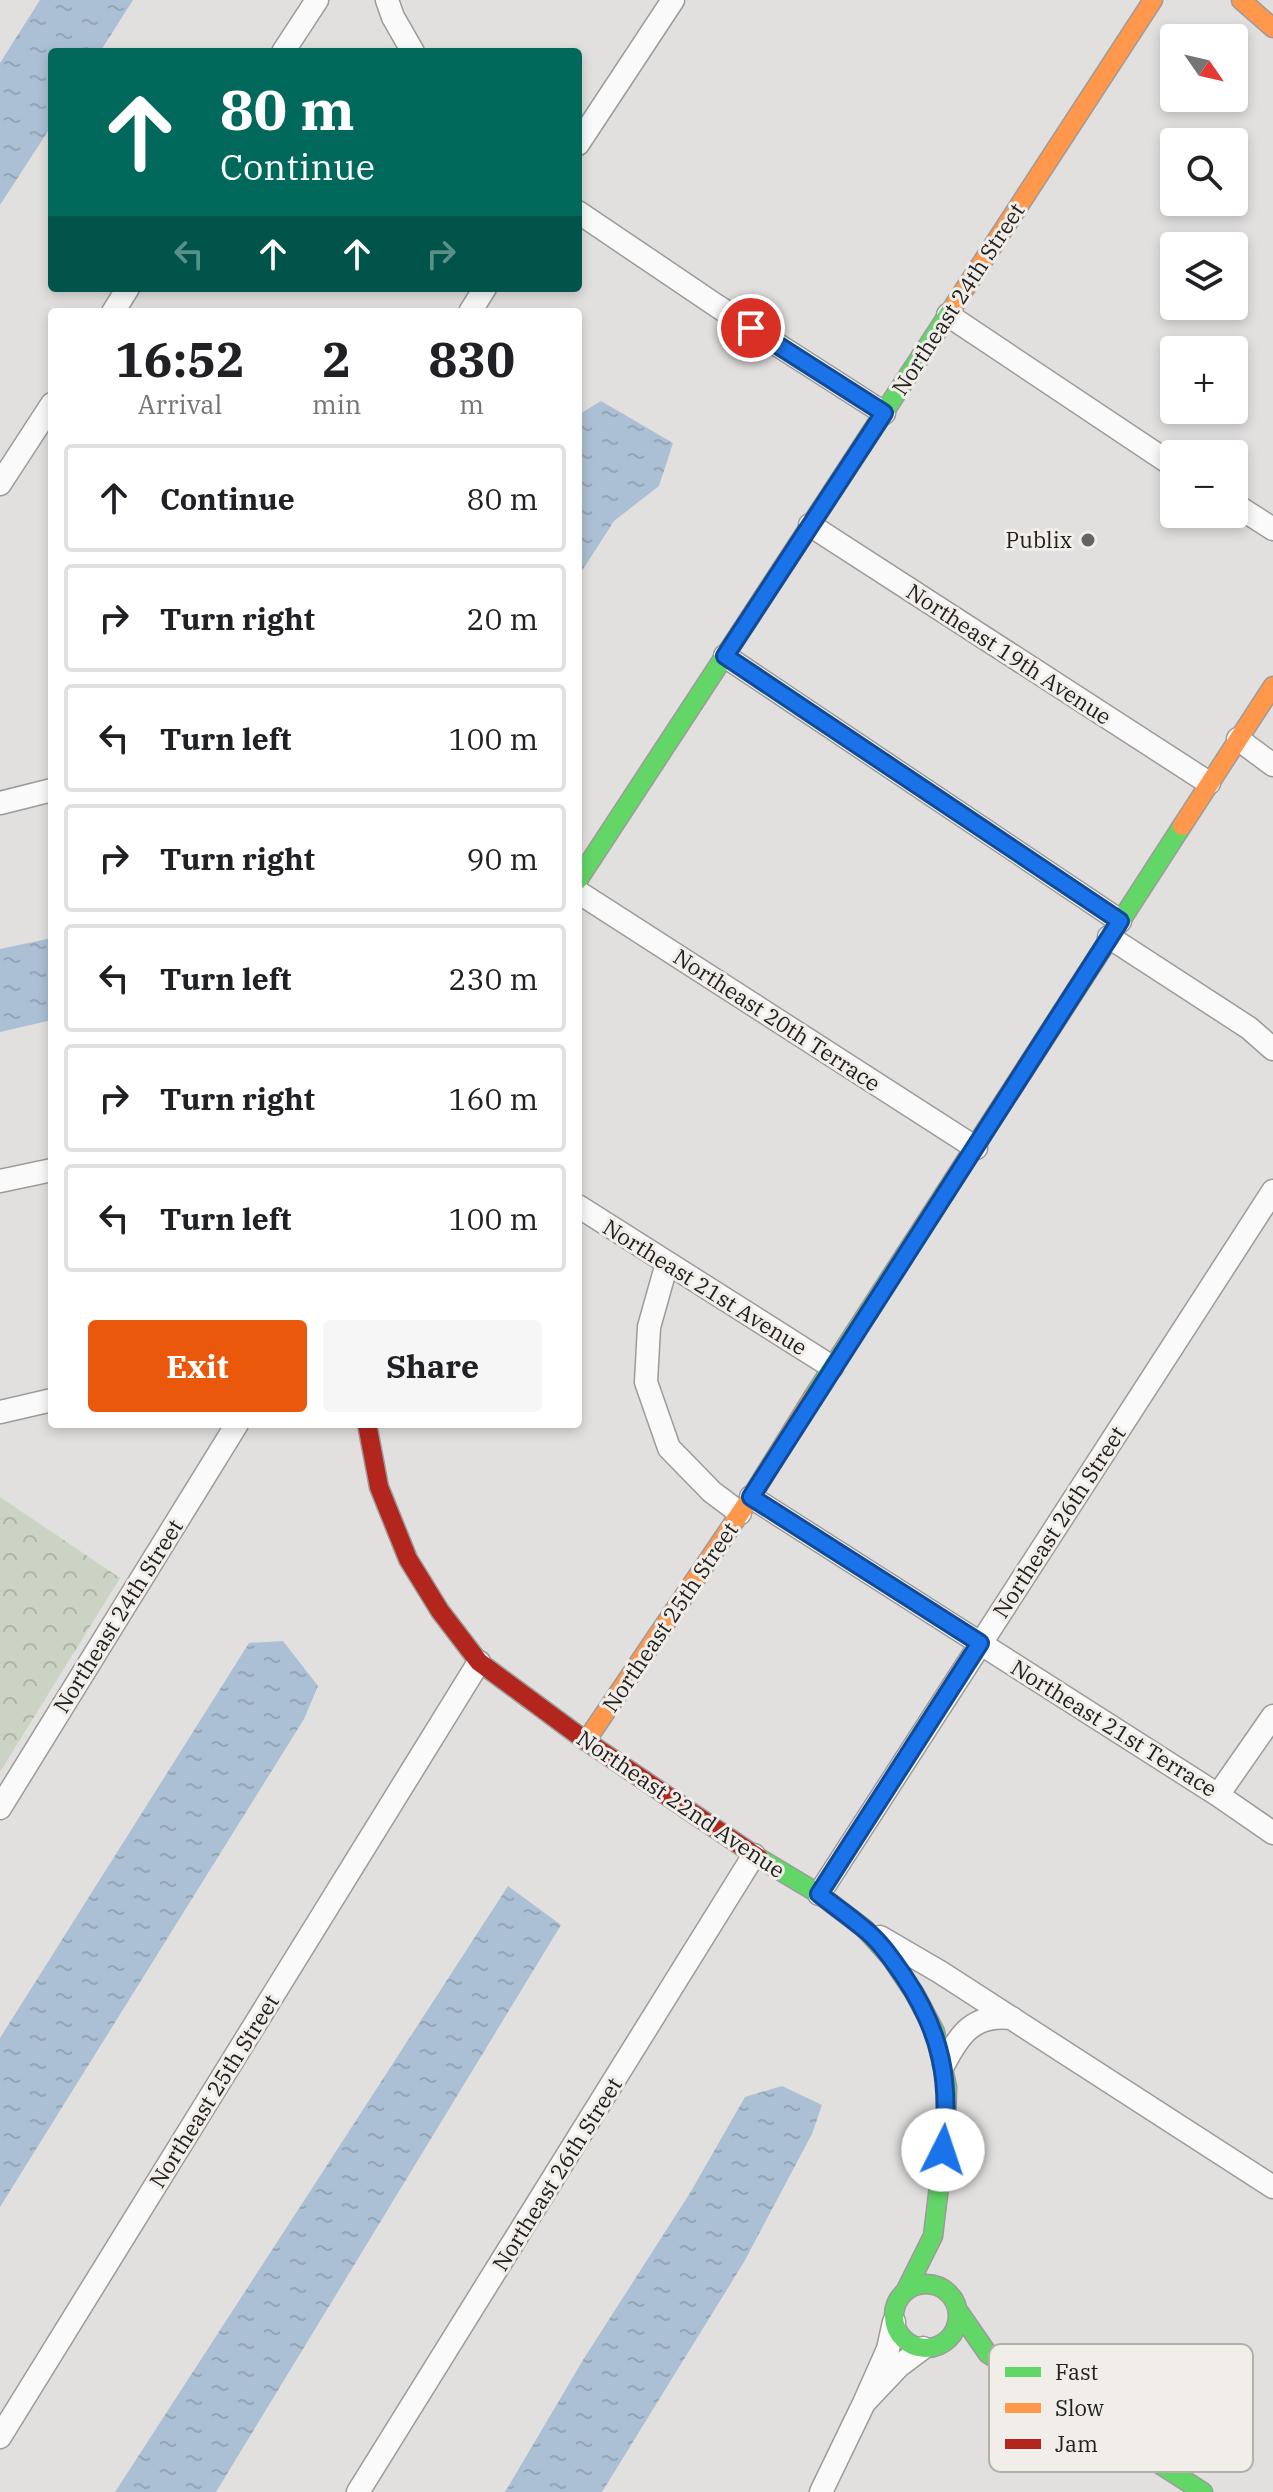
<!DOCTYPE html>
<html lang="en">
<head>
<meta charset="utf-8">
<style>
	body { margin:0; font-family:"IBM Plex Serif",serif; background:#f6f6f6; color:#202124; height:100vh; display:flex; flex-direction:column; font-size:30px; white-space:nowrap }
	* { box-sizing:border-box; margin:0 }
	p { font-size:26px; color:#757577 }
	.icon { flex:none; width:44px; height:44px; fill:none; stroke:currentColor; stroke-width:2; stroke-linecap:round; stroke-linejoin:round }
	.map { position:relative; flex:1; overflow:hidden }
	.details { position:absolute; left:48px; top:308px; width:534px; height:1120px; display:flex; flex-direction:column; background:#fff; border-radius:8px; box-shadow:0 4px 12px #0003 }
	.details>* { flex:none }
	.top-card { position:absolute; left:48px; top:48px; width:534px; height:244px; border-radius:8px; box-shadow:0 4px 12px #0003; background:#00695c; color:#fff; overflow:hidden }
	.needle { width:52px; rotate:124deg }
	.controls { position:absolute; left:1160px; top:24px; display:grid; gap:16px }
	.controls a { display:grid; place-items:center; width:88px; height:88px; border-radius:8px; background:#fff; box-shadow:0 4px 12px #0003; font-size:40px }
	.pin { position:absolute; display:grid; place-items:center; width:68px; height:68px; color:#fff; margin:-34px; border:4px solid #fff; border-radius:50%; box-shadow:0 2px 8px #0007 }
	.me { position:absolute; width:88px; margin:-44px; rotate:4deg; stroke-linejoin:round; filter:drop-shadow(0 0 6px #0008) }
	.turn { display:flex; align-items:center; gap:28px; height:168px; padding:0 40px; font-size:36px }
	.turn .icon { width:104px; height:104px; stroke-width:2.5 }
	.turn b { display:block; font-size:56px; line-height:68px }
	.lanes { display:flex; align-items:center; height:76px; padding:0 40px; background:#0003; justify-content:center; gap:40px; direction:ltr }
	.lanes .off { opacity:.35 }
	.eta { display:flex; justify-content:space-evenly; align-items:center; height:136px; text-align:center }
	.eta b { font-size:48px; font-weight:700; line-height:56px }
	.action { display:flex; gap:16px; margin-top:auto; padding:16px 40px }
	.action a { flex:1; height:92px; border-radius:8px; background:#ea580c; color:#fff; font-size:32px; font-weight:700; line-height:92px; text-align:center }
	.action a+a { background:#f6f6f6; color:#202124 }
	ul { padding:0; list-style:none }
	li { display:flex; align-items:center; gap:24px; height:108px; margin:0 16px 12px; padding:0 24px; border:4px solid #e0e0e0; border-radius:8px }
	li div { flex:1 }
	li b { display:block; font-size:30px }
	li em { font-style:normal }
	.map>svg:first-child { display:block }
	.park { fill:url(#park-crowns) }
	.water { fill:url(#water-ripples) }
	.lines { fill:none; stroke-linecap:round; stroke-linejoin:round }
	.street-casing { stroke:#9d9b99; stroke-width:25 }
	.fast-casing { stroke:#9d9b99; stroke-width:21 }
	.slow-casing { stroke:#9d9b99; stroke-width:21 }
	.jam-casing { stroke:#9d9b99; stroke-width:21 }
	.street { stroke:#fbfafa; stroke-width:22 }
	.fast { stroke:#63d668; stroke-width:18 }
	.slow { stroke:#ff974d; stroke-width:18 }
	.jam { stroke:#b3261e; stroke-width:18 }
	.route-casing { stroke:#114b97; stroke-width:20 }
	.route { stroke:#1a73e8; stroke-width:14 }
	.poi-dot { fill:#656462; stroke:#f1ede9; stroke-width:3 }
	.labels { text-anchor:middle; stroke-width:6; stroke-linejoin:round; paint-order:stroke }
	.street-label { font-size:22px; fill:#22211f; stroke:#f1ede9 }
	.poi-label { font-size:22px; fill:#22211f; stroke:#f1ede9; text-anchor:end }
	.key { fill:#f1ede9; stroke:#b3b0ac; stroke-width:2 }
	.key-label { font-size:22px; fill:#22211f }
</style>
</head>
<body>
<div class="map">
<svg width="1273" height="2492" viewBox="0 0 1273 2492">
	<defs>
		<pattern id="park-crowns" width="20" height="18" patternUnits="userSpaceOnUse" patternTransform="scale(2)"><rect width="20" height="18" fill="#cad3c4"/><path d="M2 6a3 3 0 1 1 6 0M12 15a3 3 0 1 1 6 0" fill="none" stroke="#adb5a8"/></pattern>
		<pattern id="water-ripples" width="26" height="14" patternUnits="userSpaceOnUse" patternTransform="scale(2)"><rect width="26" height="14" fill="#abc0d4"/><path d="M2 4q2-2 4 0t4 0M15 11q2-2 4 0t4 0" fill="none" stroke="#93a5b6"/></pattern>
	</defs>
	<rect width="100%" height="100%" fill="#e2e0de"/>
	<!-- park -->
	<path class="park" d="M 0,1497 L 120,1578 L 0,1772 Z"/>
	<!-- water -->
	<path class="water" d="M 40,0 L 133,0 L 100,52 L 52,52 L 52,125 L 0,205 L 0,63 Z
		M 601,401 L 673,443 L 659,486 L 614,521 L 578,577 L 578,415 Z
		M 52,938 L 52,1020 L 0,1032 L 0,949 Z
		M 283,1641 L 318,1686 L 304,1719 L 0,2207 L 0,2038 L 249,1643 Z
		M 508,1886 L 561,1925 L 216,2492 L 115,2492 Z
		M 782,2086 L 822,2105 L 812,2134 L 744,2262 L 602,2492 L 505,2492 L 583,2360 L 690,2193 L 745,2097 Z"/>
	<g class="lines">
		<!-- street casing -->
		<g class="street-casing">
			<path id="street" d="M 387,0 L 393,17 L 413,52
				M 283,52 L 317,0
				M 578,144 L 673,0
				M 578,212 L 717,306 L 884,413
				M 113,312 L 128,288
				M 470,312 L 485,288
				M 948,315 L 1174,466
				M 0,484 L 52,404
				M 1234,504 L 1273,529
				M 810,525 L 1209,783
				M 725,656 L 1120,921
				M 1238,739 L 1273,765
				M 0,803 L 52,790
				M 578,892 L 976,1148
				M 1109,937 L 1249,1028 L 1273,1049
				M 0,1181 L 52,1170
				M 578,1206 L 832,1367
				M 667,1263 L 649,1327 L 646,1382 L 669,1448 L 712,1492 L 740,1513
				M 0,1412 L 52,1400
				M 751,1497 L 1218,1795 L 1273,1833
				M 1218,1795 L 1273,1716
				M 0,1808 L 237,1424
				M 819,1894 L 1273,1191
				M 880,1937 L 940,1972 L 1273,2187
				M 944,2064 C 960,2033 974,2014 1012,2018
				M 894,2322 L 888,2349 L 864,2403 L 899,2366 L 923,2348
				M 0,2437 L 479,1662
				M 358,2492 L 754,1855
				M 821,2492 L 864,2403"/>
		</g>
		<!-- fast casing -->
		<g class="fast-casing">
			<path id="fast" d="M 578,880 L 955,304
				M 813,1397 L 1182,826
				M 759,1858 L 819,1894 L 865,1929 L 891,1958 L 915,1994 L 935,2032 L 947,2087 L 946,2128 L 933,2236 L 906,2290
				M894 2316a32 32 0 1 1 64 0a32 32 0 1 1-64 0Z
				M 959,2312 L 988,2354 L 1203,2492"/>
		</g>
		<!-- slow casing -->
		<g class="slow-casing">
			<path id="slow" d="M 1241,0 L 1273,28
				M 955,304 L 1153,0
				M 1182,826 L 1273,686
				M 586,1741 L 751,1497 L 813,1397"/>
		</g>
		<!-- jam casing -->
		<g class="jam-casing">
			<path id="jam" d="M 367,1424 L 379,1487 L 408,1559 L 440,1611 L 479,1662 L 586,1741 L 759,1858"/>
		</g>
		<!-- street -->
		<use href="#street" class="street"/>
		<!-- fast -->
		<use href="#fast" class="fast"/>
		<!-- slow -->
		<use href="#slow" class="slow"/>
		<!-- jam -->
		<use href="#jam" class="jam"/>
	</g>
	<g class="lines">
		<!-- route casing -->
		<g class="route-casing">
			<path id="route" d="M 751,328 L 884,413 L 725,656 L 1120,921 L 751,1497 L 980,1643 L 819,1894 C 833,1905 849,1916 863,1928 C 879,1940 891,1958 903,1975 C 942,2033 951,2081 943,2150"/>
		</g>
		<!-- route -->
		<use href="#route" class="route"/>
	</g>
	<!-- markers -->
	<circle class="poi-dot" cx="1088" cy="540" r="8"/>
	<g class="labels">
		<!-- street labels -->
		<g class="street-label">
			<text transform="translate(958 299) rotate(-57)" y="8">Northeast 24th Street</text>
			<text transform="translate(1009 654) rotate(33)" y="8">Northeast 19th Avenue</text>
			<text transform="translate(777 1020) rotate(33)" y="8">Northeast 20th Terrace</text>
			<text transform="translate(705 1287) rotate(32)" y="8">Northeast 21st Avenue</text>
			<text transform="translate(1059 1522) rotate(-57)" y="8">Northeast 26th Street</text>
			<text transform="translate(118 1616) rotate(-58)" y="8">Northeast 24th Street</text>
			<text transform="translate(670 1617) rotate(-56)" y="8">Northeast 25th Street</text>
			<text transform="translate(1114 1728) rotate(32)" y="8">Northeast 21st Terrace</text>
			<text transform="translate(681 1804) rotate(34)" y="8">Northeast 22nd Avenue</text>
			<text transform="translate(214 2091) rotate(-58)" y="8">Northeast 25th Street</text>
			<text transform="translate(557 2174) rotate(-58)" y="8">Northeast 26th Street</text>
		</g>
		<!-- poi labels -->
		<g class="poi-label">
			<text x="1072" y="548">Publix</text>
		</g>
	</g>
	<!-- legend -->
	<rect x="989" y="2344" width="264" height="128" rx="12" class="key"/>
	<rect x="1005" y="2367" width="36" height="10" fill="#63d668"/>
	<rect x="1005" y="2403" width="36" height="10" fill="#ff974d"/>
	<rect x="1005" y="2439" width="36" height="10" fill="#b3261e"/>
	<g class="key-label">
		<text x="1055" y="2380">Fast</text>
		<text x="1055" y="2416">Slow</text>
		<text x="1055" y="2452">Jam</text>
	</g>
</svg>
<div class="controls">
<a><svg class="needle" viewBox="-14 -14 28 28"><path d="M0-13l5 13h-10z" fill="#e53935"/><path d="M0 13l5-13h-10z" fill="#757577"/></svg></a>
<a><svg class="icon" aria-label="search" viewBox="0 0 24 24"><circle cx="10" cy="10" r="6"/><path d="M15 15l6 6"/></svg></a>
<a><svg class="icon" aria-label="layers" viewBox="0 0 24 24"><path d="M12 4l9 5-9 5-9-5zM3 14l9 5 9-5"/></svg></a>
<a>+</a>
<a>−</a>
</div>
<div class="pin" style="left:751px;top:328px;background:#d93025"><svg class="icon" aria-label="arrive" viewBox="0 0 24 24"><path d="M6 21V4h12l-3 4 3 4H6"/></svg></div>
<svg class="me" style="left:943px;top:2150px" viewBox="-20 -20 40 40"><circle r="19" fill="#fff"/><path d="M0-13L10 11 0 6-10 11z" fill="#1a73e8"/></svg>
<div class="top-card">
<div class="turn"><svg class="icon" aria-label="ahead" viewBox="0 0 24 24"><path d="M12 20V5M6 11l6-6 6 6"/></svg><div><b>80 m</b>Continue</div></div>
<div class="lanes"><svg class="icon off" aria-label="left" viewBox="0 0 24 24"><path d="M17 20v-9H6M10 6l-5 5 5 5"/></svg><svg class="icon" aria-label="ahead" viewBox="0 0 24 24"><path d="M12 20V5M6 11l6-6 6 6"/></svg><svg class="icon" aria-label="ahead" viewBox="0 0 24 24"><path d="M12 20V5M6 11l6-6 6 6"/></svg><svg class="icon off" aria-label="right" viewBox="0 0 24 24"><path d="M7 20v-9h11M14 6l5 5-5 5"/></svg></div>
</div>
<section class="details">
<div class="eta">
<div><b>16:52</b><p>Arrival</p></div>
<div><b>2</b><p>min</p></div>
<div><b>830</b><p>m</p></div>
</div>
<ul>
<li><svg class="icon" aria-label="ahead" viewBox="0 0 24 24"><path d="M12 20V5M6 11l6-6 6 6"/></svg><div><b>Continue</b></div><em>80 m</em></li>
<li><svg class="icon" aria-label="right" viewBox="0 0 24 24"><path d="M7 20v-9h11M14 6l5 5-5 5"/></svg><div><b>Turn right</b></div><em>20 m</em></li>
<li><svg class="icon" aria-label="left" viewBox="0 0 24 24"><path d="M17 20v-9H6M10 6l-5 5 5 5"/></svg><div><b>Turn left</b></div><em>100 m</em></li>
<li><svg class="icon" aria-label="right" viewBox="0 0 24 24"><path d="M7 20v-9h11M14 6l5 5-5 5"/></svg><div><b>Turn right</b></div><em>90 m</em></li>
<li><svg class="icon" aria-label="left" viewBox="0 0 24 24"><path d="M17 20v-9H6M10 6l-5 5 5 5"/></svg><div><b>Turn left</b></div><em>230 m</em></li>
<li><svg class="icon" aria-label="right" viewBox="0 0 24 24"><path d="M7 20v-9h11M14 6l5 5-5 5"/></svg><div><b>Turn right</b></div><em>160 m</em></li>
<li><svg class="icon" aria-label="left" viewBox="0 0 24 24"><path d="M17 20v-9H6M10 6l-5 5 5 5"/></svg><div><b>Turn left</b></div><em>100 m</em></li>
</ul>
<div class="action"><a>Exit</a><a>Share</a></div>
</section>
</div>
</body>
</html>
